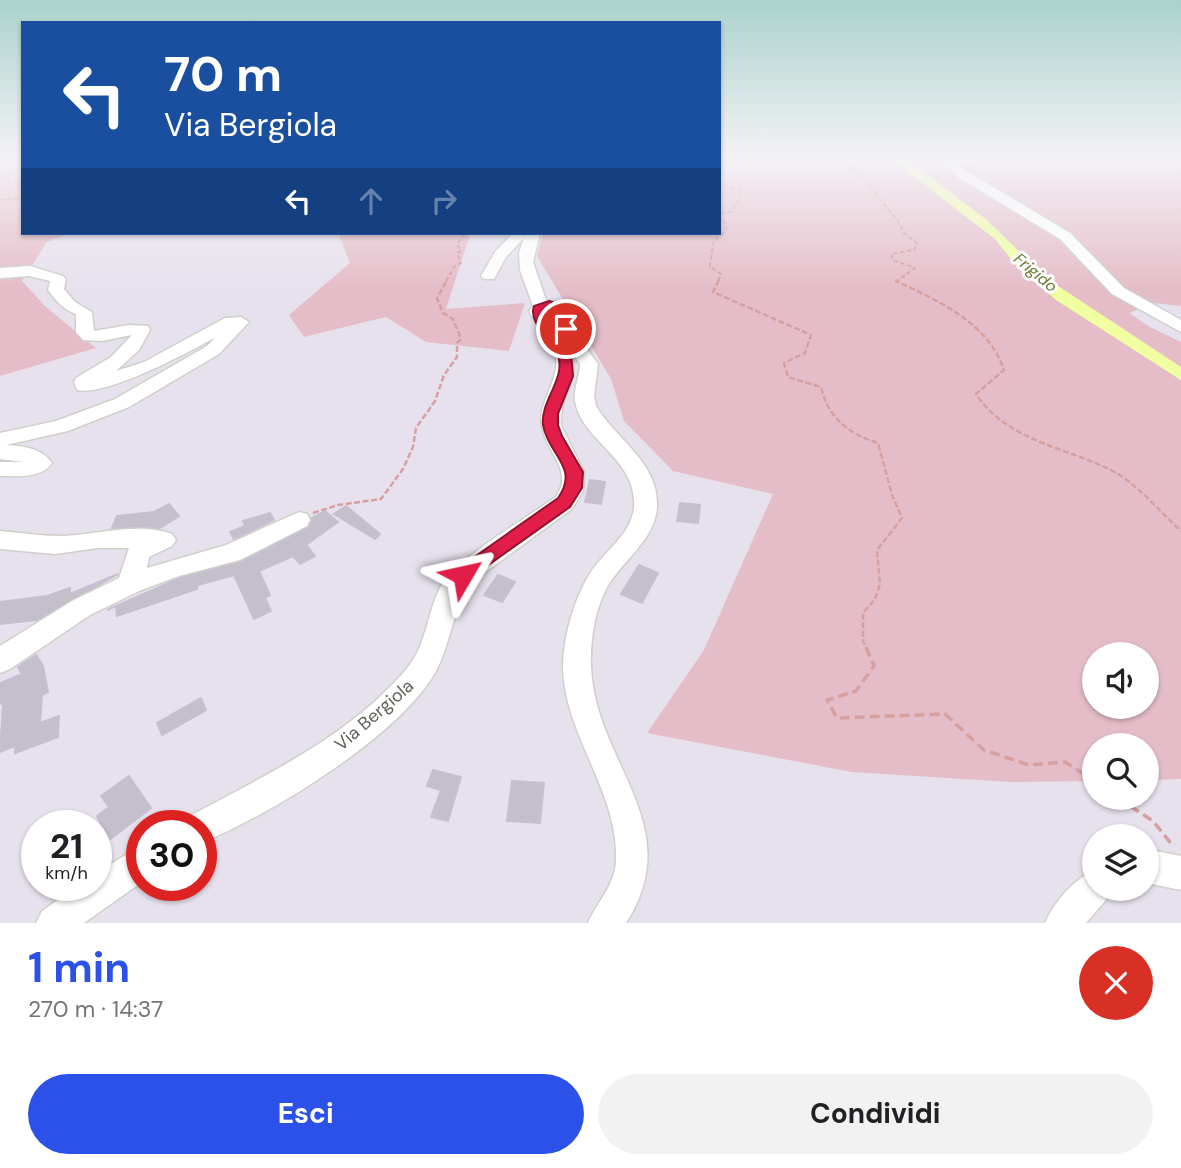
<!DOCTYPE html>
<html lang="it">
<head>
<meta charset="utf-8">
<style>
	body { margin:0; font-family:"DM Sans",sans-serif; background:#f2f2f2; color:#202124; height:100vh; display:flex; flex-direction:column; font-size:26px; white-space:nowrap }
	* { box-sizing:border-box; margin:0 }
	p { font-size:23px; color:#757577 }
	.icon { flex:none; width:38px; height:38px; fill:none; stroke:currentColor; stroke-width:2; stroke-linecap:round; stroke-linejoin:round }
	.map { position:relative; height:923px; overflow:hidden }
	.sheet { display:flex; flex-direction:column; background:#fff; flex:1 }
	.sheet>* { flex:none }
	.top-card { position:absolute; left:21px; top:21px; width:700px; height:214px; border-radius:0px; box-shadow:0 2px 5px #0004; background:#1a4fa0; color:#fff; overflow:hidden }
	.controls { position:absolute; left:1082px; top:642px; display:grid; gap:14px }
	.controls a { display:grid; place-items:center; width:77px; height:77px; border-radius:50%; background:#fff; box-shadow:0 2px 5px #0004; font-size:35px }
	.speed { position:absolute; left:21px; top:810px; display:flex; gap:14px; font-size:35px; font-weight:700; text-align:center }
	.speed>* { display:grid; place-content:center; width:91px; height:91px; border-radius:50%; background:#fff; box-shadow:0 2px 5px #0004; line-height:1 }
	.speed small { font-size:18px; font-weight:400 }
	.speed .limit { border:10px solid #d22; background:#fff; color:#111 }
	.pin { position:absolute; display:grid; place-items:center; width:60px; height:60px; color:#fff; margin:-30px; border:4px solid #fff; border-radius:50%; box-shadow:0 2px 7px #0007 }
	.me { position:absolute; width:77px; margin:-38px; rotate:54deg; stroke-linejoin:round; filter:drop-shadow(0 0 5px #0008) }
	.turn { display:flex; align-items:center; gap:24px; height:147px; padding:0 28px; font-size:32px }
	.turn .icon { width:91px; height:91px; stroke-width:2.5 }
	.turn b { display:block; font-size:49px; line-height:60px }
	.lanes { display:flex; align-items:center; height:66px; padding:0 28px; background:#0003; justify-content:center; gap:35px; direction:ltr }
	.lanes .off { opacity:.35 }
	.round { display:grid; place-items:center; flex:none; width:74px; height:74px; border-radius:37px; background:#f2f2f2 }
	.headline { display:flex; align-items:center; justify-content:space-between; height:119px; padding:0 28px }
	h1 { font-size:42px; font-weight:700; line-height:52px; color:#2b51e9 }
	.primary-button { display:flex; gap:14px; margin-top:auto; padding:14px 28px }
	.primary-button a { flex:1; height:80px; border-radius:42px; background:#2b51e9; color:#fff; font-size:28px; font-weight:700; line-height:80px; text-align:center }
	.primary-button a+a { background:#f2f2f2; color:#202124 }
	.map>svg:first-child { display:block }
	.green { fill:#e5bdc8; fill-rule:evenodd }
	.water { fill:#f0ff9f }
	.lines { fill:none; stroke-linecap:round; stroke-linejoin:round }
	.stream { stroke:#f0ff9f; stroke-width:2.5 }
	.building { fill:#c4bfca; stroke:#c7bfd1; stroke-width:2 }
	.minor-casing { stroke:#ced1ca; stroke-width:3 }
	.path-far2 { stroke:#d6a0a1; stroke-width:2; stroke-dasharray:4.5 2.5; stroke-linecap:butt }
	.path-far1 { stroke:#d6a0a1; stroke-width:2.5; stroke-dasharray:6 2.5; stroke-linecap:butt }
	.path { stroke:#d6a0a1; stroke-width:3.5; stroke-dasharray:10 5; stroke-linecap:butt }
	.minor { fill:#fff; fill-rule:evenodd }
	.route { fill:#e11d48; stroke:#92132f; stroke-width:2 }
	.labels { text-anchor:middle; stroke-width:6; stroke-linejoin:round; paint-order:stroke }
	.far-water-label { font-size:16px; font-style:italic; fill:#697b2e; stroke:#fff }
	.street-label { font-size:18px; fill:#60625a; stroke:#fff }
</style>
</head>
<body>
<div class="map">
<svg width="1181" height="923" viewBox="0 0 1181 923">
	<rect width="100%" height="100%" fill="#e7e1ed"/>
	<!-- green -->
	<path class="green" d="M 0,160 L 23,160 L 23,233 L 70,233 L 47,242 L 22,281 L 46,307 L 96,348 L 0,376 Z
		M 719,160 L 1181,160 L 1181,306 L 1155,303 L 1129,313 L 1150,327 L 1181,342 L 1181,367 L 1163,357 L 1116,338 L 1181,380 L 1181,779 L 1146,780 L 1146,746 L 1094,746 L 1094,781 L 1010,782 L 852,772 L 647,733 L 704,650 L 773,494 L 673,471 L 624,421 L 611,379 L 537,256 L 543,233 L 719,233 ZM 1094,654 L 1146,654 L 1146,707 L 1094,707 Z
		M 338,233 L 473,233 L 470,235 L 446,309 L 525,303 L 509,351 L 426,342 L 386,317 L 304,337 L 289,315 L 350,263 Z"/>
	<!-- water -->
	<path class="water" d="M 892,160 L 906,160 L 914,165 L 987,220 L 1046,278 L 1181,367 L 1181,380 L 1056,300 L 1014,263 L 995,239 Z"/>
	<g class="lines">
		<!-- stream -->
		<path class="stream" d="M 954,163 L 978,160
			M 913,169 L 943,164"/>
	</g>
	<!-- building -->
	<path class="building" d="M 590,480 L 605,482 L 601,504 L 585,502 Z
		M 680,503 L 700,505 L 698,523 L 677,521 Z
		M 169,504 L 179,516 L 160,528 L 112,528 L 117,516 L 154,512 Z
		M 346,506 L 380,534 L 375,539 L 334,514 Z
		M 325,511 L 338,522 L 306,545 L 315,556 L 300,564 L 293,556 L 259,571 L 270,595 L 265,598 L 271,611 L 254,619 L 234,575 L 198,585 L 197,589 L 117,616 L 116,606 L 107,610 L 180,578 L 241,562 L 308,528 L 312,518 Z
		M 270,513 L 274,520 L 234,539 L 230,532 L 245,526 L 243,521 Z
		M 639,565 L 658,573 L 642,603 L 621,594 Z
		M 118,574 L 37,620 L 0,624 L 0,602 L 47,596 L 70,588 L 70,594 Z
		M 498,575 L 515,582 L 502,602 L 484,595 Z
		M 36,655 L 43,666 L 48,692 L 42,695 L 40,723 L 59,716 L 58,737 L 15,753 L 15,746 L 0,752 L 3,703 L 0,704 L 0,683 L 22,674 L 18,667 Z
		M 201,698 L 206,710 L 162,735 L 157,723 Z
		M 433,770 L 461,777 L 448,821 L 431,817 L 441,790 L 427,786 Z
		M 129,776 L 151,808 L 109,840 L 97,816 L 109,807 L 101,796 Z
		M 512,781 L 544,783 L 540,823 L 507,821 Z"/>
	<g class="lines">
		<!-- minor casing -->
		<g class="minor-casing">
			<path id="minor" d="M 940,160 L 953,160 L 966,171 L 1070,233 L 1124,288 L 1181,320 L 1181,332 L 1112,294 L 1060,239 L 958,177 Z
				M 513,233 L 540,233 L 533,262 L 546,300 L 565,304 L 567,307 L 578,337 L 598,364 L 594,396 L 596,406 C 615,438 657,462 657,503 C 658,537 625,558 609,584 C 595,607 590,640 591,666 C 594,762 689,825 626,923 L 588,923 C 597,902 615,885 616,861 C 619,790 561,732 563,661 C 565,632 574,600 589,575 C 604,550 637,532 634,499 C 631,456 581,439 575,401 C 573,389 580,376 580,364 L 573,354 L 573,375 L 562,407 L 561,425 L 584,472 L 583,491 L 572,509 L 472,582 C 453,607 451,643 436,671 C 400,736 270,815 201,843 L 201,826 L 185,826 L 190,816 C 266,775 352,735 408,667 C 428,642 427,610 442,584 C 458,558 529,516 556,497 C 574,470 547,454 542,427 C 537,402 559,383 556,358 C 554,340 537,327 529,311 L 533,306 L 520,270 L 519,253 L 524,238 L 506,257 L 494,279 L 484,279 L 481,276 L 495,252 ZM 548,310 L 552,311 L 559,331 L 546,312 Z
				M 30,266 L 63,276 L 66,279 L 64,289 L 75,302 L 92,312 L 94,331 L 129,325 L 148,326 L 150,330 L 139,350 L 116,371 L 144,362 L 225,318 L 241,317 L 249,322 L 219,354 L 129,407 L 68,431 L 6,445 C 23,446 42,448 52,463 C 41,479 17,476 0,476 L 0,462 L 24,462 L 0,459 L 0,433 L 56,421 L 115,399 L 207,346 L 216,337 C 189,352 106,397 77,390 L 74,382 L 76,378 L 111,357 L 132,335 L 102,341 L 83,340 L 76,332 L 76,314 C 63,309 56,301 48,290 L 50,281 L 29,276 L 0,278 L 0,268 Z
				M 299,512 L 307,514 L 310,520 L 307,526 L 240,560 L 179,576 L 139,591 L 90,615 L 10,669 L 0,673 L 0,646 L 72,601 L 119,578 L 129,548 L 98,548 L 55,554 L 0,549 L 0,531 C 25,533 51,538 76,535 C 105,532 143,523 172,534 L 176,540 L 172,546 L 149,557 L 147,568 L 226,545 Z
				M 142,845 L 142,882 L 84,923 L 36,923 L 42,911 L 78,886 L 96,886 L 96,873 Z
				M 1146,849 L 1181,856 L 1181,890 L 1146,883 Z
				M 1094,871 L 1094,889 L 1111,889 L 1106,900 L 1086,923 L 1045,923 C 1054,903 1073,879 1094,871 Z"/>
		</g>
		<!-- path-far2 -->
		<path class="path-far2" d="M 848,160 L 898,221 L 904,233 L 917,243 L 914,250 L 891,254 L 893,260 L 915,268 L 897,281
			M 0,178 L 23,184
			M 719,180 L 727,187 L 741,190 L 739,201 L 730,212 L 720,213 L 719,216
			M 0,200 L 23,198
			M 446,281 L 455,266 L 461,263 L 457,253 L 461,251 L 457,244 L 466,233
			M 718,281 L 721,274 L 710,267 L 710,263 L 714,241 L 726,231 L 727,224 L 719,218"/>
		<!-- path-far1 -->
		<path class="path-far1" d="M 719,280 L 713,292 L 811,335 L 805,353 L 784,363 L 788,377 L 821,387 C 828,418 849,434 878,443 L 892,495 L 902,518 L 877,550 L 880,584 L 875,599 L 863,613 L 863,641 L 867,649
			M 898,280 L 896,281 C 938,301 988,322 1004,370 L 976,394 C 1007,441 1065,447 1111,470 C 1138,484 1159,511 1181,531
			M 313,513 L 338,505 L 381,499 L 403,469 L 413,447 L 416,428 L 435,401 L 444,375 L 457,357 L 457,343 L 461,339 L 453,319 L 443,313 L 437,298 L 447,280"/>
		<!-- path -->
		<path class="path" d="M 866,647 L 874,666 L 856,691 L 827,700 L 837,718 L 945,714 L 984,750 L 1029,765 L 1065,762 L 1094,781
			M 1118,798 L 1153,821 L 1173,846"/>
		<!-- minor -->
		<use href="#minor" class="minor"/>
	</g>
	<!-- sky -->
	<linearGradient id="sky" x2="0" y2="1"><stop stop-color="#abd2cb"/><stop offset="0.55" stop-color="#f4f2f7"/><stop offset="1" stop-color="#f4f2f7" stop-opacity="0"/></linearGradient>
	<rect width="1181" height="289" fill="url(#sky)"/>
	<!-- route -->
	<path class="route" d="M 549,301 C 566,305 569,311 573,329 L 571,332 L 562,332 L 555,310 L 545,310 L 545,317 L 571,353 L 573,376 L 558,414 L 558,425 L 562,436 L 583,472 L 582,488 L 570,507 L 463,583 L 456,580 L 453,575 L 456,570 L 558,498 C 580,467 548,455 543,425 C 540,400 568,378 557,352 C 550,337 528,323 534,306 Z"/>
	<g class="labels">
		<!-- far-water labels -->
		<g class="far-water-label">
			<text transform="translate(1036 272) rotate(40)" y="6">Frigido</text>
		</g>
		<!-- street labels -->
		<g class="street-label">
			<text transform="translate(374 715) rotate(-41)" y="6">Via Bergiola</text>
		</g>
	</g>
</svg>
<div class="controls">
<a><svg class="icon" aria-label="sound" viewBox="0 0 24 24"><path d="M4 9h4l5-4v14l-5-4H4zM17 9q2 3 0 6"/></svg></a>
<a><svg class="icon" aria-label="search" viewBox="0 0 24 24"><circle cx="10" cy="10" r="6"/><path d="M15 15l6 6"/></svg></a>
<a><svg class="icon" aria-label="layers" viewBox="0 0 24 24"><path d="M12 4l9 5-9 5-9-5zM3 14l9 5 9-5"/></svg></a>
</div>
<div class="speed"><div>21<small>km/h</small></div><div class="limit">30</div></div>
<div class="pin" style="left:566px;top:329px;background:#d93025"><svg class="icon" aria-label="arrive" viewBox="0 0 24 24"><path d="M6 21V4h12l-3 4 3 4H6"/></svg></div>
<svg class="me" style="left:463px;top:575px" viewBox="-20 -20 40 40"><path d="M0-17L14 15 0 8-14 15z" fill="#e11d48" stroke="#fff" stroke-width="4"/></svg>
<div class="top-card">
<div class="turn"><svg class="icon" aria-label="left" viewBox="0 0 24 24"><path d="M17 20v-9H6M10 6l-5 5 5 5"/></svg><div><b>70 m</b>Via Bergiola</div></div>
<div class="lanes"><svg class="icon" aria-label="left" viewBox="0 0 24 24"><path d="M17 20v-9H6M10 6l-5 5 5 5"/></svg><svg class="icon off" aria-label="ahead" viewBox="0 0 24 24"><path d="M12 20V5M6 11l6-6 6 6"/></svg><svg class="icon off" aria-label="right" viewBox="0 0 24 24"><path d="M7 20v-9h11M14 6l5 5-5 5"/></svg></div>
</div>
</div>
<section class="sheet">
<div class="headline"><div><h1>1 min</h1><p>270 m · 14:37</p></div><a class="round" style="background:#d93025;color:#fff"><svg class="icon" aria-label="close" viewBox="0 0 24 24"><path d="M6 6l12 12M18 6L6 18"/></svg></a></div>
<div class="primary-button"><a>Esci</a><a>Condividi</a></div>
</section>
</body>
</html>
